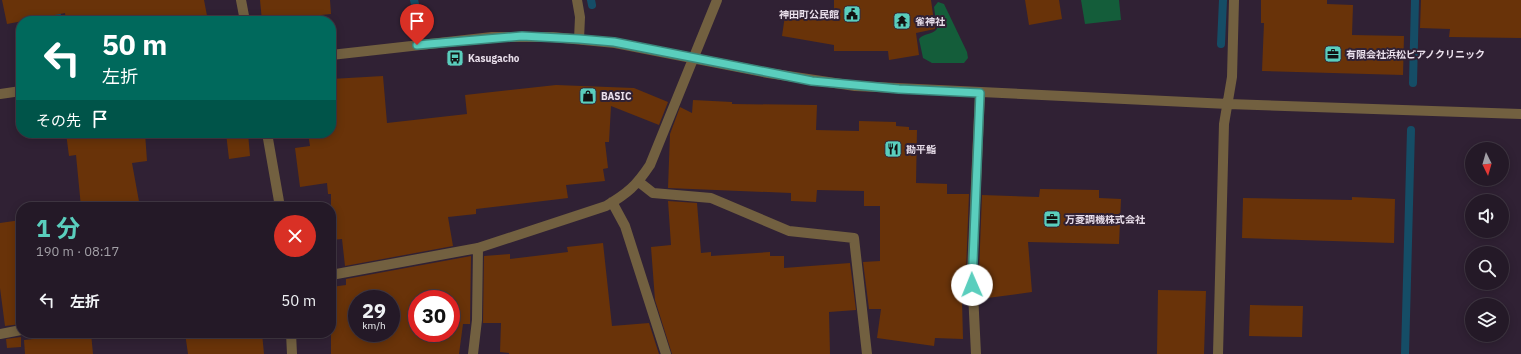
<!DOCTYPE html>
<html lang="ja">
<head>
<meta charset="utf-8">
<style>
	body { margin:0; font-family:"IBM Plex Sans","Noto Sans JP",sans-serif; background:#2c222f; color:#f1f3f6; height:100vh; display:flex; flex-direction:column; font-size:15px; white-space:nowrap }
	* { box-sizing:border-box; margin:0 }
	p { font-size:13px; color:#a3a0a7 }
	.icon { flex:none; width:22px; height:22px; fill:none; stroke:currentColor; stroke-width:2; stroke-linecap:round; stroke-linejoin:round }
	.map { position:relative; flex:1; overflow:hidden }
	.details { position:absolute; left:16px; top:202px; width:320px; height:136px; display:flex; flex-direction:column; background:#241927; border-radius:16px; box-shadow:0 2px 10px #0003,0 0 0 1px #413844 }
	.details>* { flex:none }
	.top-card { position:absolute; left:16px; top:16px; width:320px; height:122px; border-radius:16px; box-shadow:0 2px 10px #0003,0 0 0 1px #413844; background:#00695c; color:#fff; overflow:hidden }
	.needle { width:26px; rotate:175deg }
	.tools { position:absolute; left:1465px; top:142px; display:grid; gap:8px }
	.tools a { display:grid; place-items:center; width:44px; height:44px; border-radius:50%; background:#241927; box-shadow:0 2px 10px #0003,0 0 0 1px #413844; font-size:20px }
	.speed { position:absolute; left:348px; top:290px; display:flex; gap:8px; font-size:20px; font-weight:700; text-align:center }
	.speed>* { display:grid; place-content:center; width:52px; height:52px; border-radius:50%; background:#241927; box-shadow:0 2px 10px #0003,0 0 0 1px #413844; line-height:1 }
	.speed small { font-size:10px; font-weight:400 }
	.speed .limit { border:6px solid #d22; background:#fff; color:#111 }
	.pin { position:absolute; display:grid; place-items:center; width:34px; height:34px; color:#fff; margin:-41px -17px; border-radius:50% 50% 50% 0; rotate:-45deg; box-shadow:0 0 4px #0007 }
	.pin .icon { rotate:45deg }
	.me { position:absolute; width:44px; margin:-22px; rotate:359deg; stroke-linejoin:round; filter:drop-shadow(0 0 3px #0008) }
	.turn { display:flex; align-items:center; gap:14px; height:84px; padding:0 20px; font-size:18px }
	.turn .icon { width:52px; height:52px; stroke-width:2.5 }
	.turn b { display:block; font-size:28px; line-height:34px }
	.then { display:flex; align-items:center; height:38px; padding:0 20px; background:#0003; gap:8px; font-size:15px }
	.round { display:grid; place-items:center; flex:none; width:42px; height:42px; border-radius:21px; background:#2c222f }
	.summary { display:flex; align-items:center; justify-content:space-between; height:68px; padding:0 20px }
	h1 { font-size:24px; font-weight:700; line-height:30px; color:#5acebd }
	ul { padding:0; list-style:none }
	li { display:flex; align-items:center; gap:12px; height:60px; padding:0 20px }
	li div { flex:1 }
	li b { display:block; font-size:15px }
	li em { font-style:normal }
	.map>svg:first-child { display:block }
	.green { fill:#145d3a }
	.lines { fill:none; stroke-linecap:round; stroke-linejoin:round }
	.stream { stroke:#154d66; stroke-width:8 }
	.building { fill:#693309; fill-rule:evenodd }
	.minor { stroke:#726040; stroke-width:10 }
	.route-casing { stroke:#3a867b; stroke-width:10 }
	.route { stroke:#5acebd; stroke-width:7 }
	.labels { text-anchor:middle; stroke-width:4; stroke-linejoin:round; paint-order:stroke }
	.poi-label { font-size:10px; font-weight:bold; fill:#e9dfeb; stroke:#302134; text-anchor:start }
</style>
</head>
<body>
<div class="map">
<svg width="1521" height="354" viewBox="0 0 1521 354">
	<rect width="100%" height="100%" fill="#302134"/>
	<!-- green -->
	<path class="green" d="M 1081,0 L 1119,0 L 1121,20 L 1085,24 Z
		M 938,2 L 944,4 L 967,52 L 968,58 L 964,63 L 932,63 L 923,58 L 919,39 C 924,33 932,35 937,29 L 934,7 Z"/>
	<g class="lines">
		<!-- stream -->
		<path class="stream" d="M 54,0 L 58,21
			M 414,0 L 417,12
			M 591,0 L 592,5
			M 1221,44 L 1223,0
			M 1413,83 L 1415,0
			M 1405,354 L 1411,130"/>
	</g>
	<!-- building -->
	<path class="building" d="M 2,0 L 204,0 L 208,21 L 66,21 L 65,13 L 7,24 Z
		M 260,0 L 330,0 L 331,14 L 262,21 Z
		M 834,0 L 931,0 L 935,29 L 916,33 L 919,55 L 889,60 L 888,51 L 834,51 L 834,45 L 782,36 L 786,9 L 834,17 Z
		M 1025,0 L 1059,0 L 1062,19 L 1029,25 Z
		M 1261,0 L 1327,0 L 1327,4 L 1353,5 L 1352,35 L 1404,36 L 1403,75 L 1262,71 L 1264,23 L 1261,23 Z
		M 1421,0 L 1521,0 L 1521,38 L 1449,37 L 1450,29 L 1420,28 Z
		M 383,76 L 387,123 L 467,114 L 465,95 L 556,85 L 634,88 L 668,102 L 659,125 L 611,106 L 609,142 L 605,142 L 608,168 L 603,169 L 605,181 L 566,185 L 568,198 L 476,209 L 476,214 L 448,217 L 453,246 L 345,266 L 342,239 L 331,240 L 331,194 L 328,194 L 327,183 L 300,187 L 295,148 L 310,146 L 308,133 L 331,133 L 331,79 Z
		M 693,100 L 732,102 L 732,104 L 817,105 L 816,130 L 859,131 L 859,121 L 896,122 L 896,126 L 909,127 L 909,130 L 917,130 L 916,183 L 947,184 L 947,194 L 969,194 L 966,272 L 967,300 L 962,300 L 963,339 L 935,338 L 934,346 L 877,338 L 881,309 L 869,309 L 863,262 L 880,261 L 880,206 L 864,206 L 864,191 L 817,190 L 816,202 L 791,201 L 791,193 L 668,188 L 670,134 L 680,107 L 692,113 Z
		M 66,133 L 145,133 L 147,161 L 132,163 L 140,207 L 81,207 L 76,155 L 69,156 Z
		M 226,133 L 248,133 L 250,156 L 229,159 Z
		M 1040,189 L 1099,190 L 1099,198 L 1121,199 L 1119,244 L 1028,242 L 1032,292 L 980,299 L 979,272 L 982,195 L 1039,197 Z
		M 1352,197 L 1395,199 L 1394,243 L 1242,238 L 1243,198 L 1352,200 Z
		M 668,201 L 697,203 L 701,253 L 711,252 L 711,256 L 770,252 L 770,256 L 784,256 L 784,268 L 850,263 L 856,310 L 829,312 L 830,354 L 672,354 L 655,300 L 651,247 L 671,245 Z
		M 21,220 L 21,324 L 5,326 L 0,288 L 0,223 Z
		M 603,243 L 612,326 L 649,323 L 659,354 L 509,354 L 509,353 L 500,352 L 501,323 L 483,323 L 484,256 L 510,254 L 510,259 L 568,252 L 567,247 Z
		M 471,256 L 470,324 L 463,324 L 459,354 L 331,354 L 331,287 L 346,285 L 346,279 ZM 357,299 L 391,299 L 391,333 L 357,333 ZM 417,299 L 451,299 L 451,333 L 417,333 Z
		M 1158,290 L 1206,291 L 1204,354 L 1157,354 Z
		M 1250,305 L 1303,306 L 1302,337 L 1249,336 Z
		M 91,333 L 93,354 L 25,354 L 24,340 Z
		M 185,333 L 217,333 L 218,338 L 262,333 L 264,354 L 188,354 Z
		M 21,337 L 21,347 L 7,348 L 6,339 Z"/>
	<g class="lines">
		<!-- minor -->
		<path class="minor" d="M 241,0 L 245,21
			M 577,0 L 580,17 L 579,39
			M 331,55 L 492,37 L 553,37 L 615,43 L 768,73 L 855,86 L 1228,104 L 1521,114
			M 0,94 L 21,91
			M 267,133 L 280,207
			M 639,182 L 653,193 L 711,198 L 789,231 L 854,238 L 867,354
			M 612,202 L 625,226 L 666,354
			M 331,275 L 478,248 L 606,206 C 628,193 636,186 650,165 L 717,0
			M 291,333 L 292,354
			M 0,334 L 21,330
			M 473,354 L 477,320 L 478,248
			M 976,354 L 972,272 L 980,93
			M 1218,354 L 1224,124 L 1232,77 L 1234,0"/>
	</g>
	<g class="lines">
		<!-- route casing -->
		<g class="route-casing">
			<path id="route" d="M 417,45 L 522,36 L 579,39 L 614,42 L 812,81 L 899,89 L 980,93 L 972,285"/>
		</g>
		<!-- route -->
		<use href="#route" class="route"/>
	</g>
	<!-- icons -->
	<defs>
		<g id="civic-square" transform="scale(0.9)"><rect x="-9" y="-9" width="18" height="18" rx="4" fill="#5acebd" stroke="#302134"/><path d="M-.6-6.5H3V-4.5H.6V-3L4-1V1h2V6H-6V1h2V-1L-.6-3ZM-1.2 2.5V6h2.4V2.5Z" fill="#111"/></g>
		<g id="temple-square" transform="scale(0.9)"><rect x="-9" y="-9" width="18" height="18" rx="4" fill="#5acebd" stroke="#302134"/><path d="M0-6L5-2H3V0L6.5 2.5H4V6H1.5V3h-3V6H-4V2.5H-6.5L-3 0V-2H-5Z" fill="#111"/></g>
		<g id="office-square" transform="scale(0.9)"><rect x="-9" y="-9" width="18" height="18" rx="4" fill="#5acebd" stroke="#302134"/><path d="M-6-3h4V-5.5h4V-3h4V5H-6ZM-1-4.5V-3h2v-1.5ZM-6 0V1H6V0Z" fill="#111"/></g>
		<g id="bus-square" transform="scale(0.9)"><rect x="-9" y="-9" width="18" height="18" rx="4" fill="#5acebd" stroke="#302134"/><path d="M-5-6H5V4H4V6H2V4H-2V6H-4V4H-5ZM-3.5-4V0h7V-4ZM-3.5 1.2v1.5H-2V1.2ZM2 1.2v1.5H3.5V1.2Z" fill="#111"/></g>
		<g id="shop-square" transform="scale(0.9)"><rect x="-9" y="-9" width="18" height="18" rx="4" fill="#5acebd" stroke="#302134"/><path d="M-5-2.5h2.3a2.7 3.5 0 0 1 5.4 0H5L5.5 6h-11ZM-1.5-2.5h3a1.5 2.3 0 0 0-3 0Z" fill="#111"/></g>
		<g id="restaurant-square" transform="scale(0.9)"><rect x="-9" y="-9" width="18" height="18" rx="4" fill="#5acebd" stroke="#302134"/><path d="M-5-6h1v4h1v-4h1v4h1v-4h1v5L-1.5 .5V6h-2V.5L-5-1ZM5-6V6H3V1.5H1.5Q1.5-4 5-6Z" fill="#111"/></g>
	</defs>
	<g fill-rule="evenodd">
		<use href="#civic-square" x="852" y="14"/>
		<use href="#temple-square" x="902" y="21"/>
		<use href="#office-square" x="1333" y="54"/>
		<use href="#bus-square" x="455" y="58"/>
		<use href="#shop-square" x="588" y="96"/>
		<use href="#restaurant-square" x="893" y="149"/>
		<use href="#office-square" x="1052" y="219"/>
	</g>
	<g class="labels">
		<!-- poi labels -->
		<g class="poi-label">
			<text x="839" y="18" text-anchor="end">神田町公民館</text>
			<text x="915" y="25">雀神社</text>
			<text x="1346" y="58">有限会社浜松ピアノクリニック</text>
			<text x="468" y="62">Kasugacho</text>
			<text x="601" y="100">BASIC</text>
			<text x="906" y="153">勘平鮨</text>
			<text x="1065" y="223">万菱調機株式会社</text>
		</g>
	</g>
</svg>
<div class="tools">
<a><svg class="needle" viewBox="-14 -14 28 28"><path d="M0-13l5 13h-10z" fill="#e53935"/><path d="M0 13l5-13h-10z" fill="#a3a0a7"/></svg></a>
<a><svg class="icon" aria-label="sound" viewBox="0 0 24 24"><path d="M4 9h4l5-4v14l-5-4H4zM17 9q2 3 0 6"/></svg></a>
<a><svg class="icon" aria-label="search" viewBox="0 0 24 24"><circle cx="10" cy="10" r="6"/><path d="M15 15l6 6"/></svg></a>
<a><svg class="icon" aria-label="layers" viewBox="0 0 24 24"><path d="M12 4l9 5-9 5-9-5zM3 14l9 5 9-5"/></svg></a>
</div>
<div class="speed"><div>29<small>km/h</small></div><div class="limit">30</div></div>
<div class="pin" style="left:417px;top:45px;background:#d93025"><svg class="icon" aria-label="arrive" viewBox="0 0 24 24"><path d="M6 21V4h12l-3 4 3 4H6"/></svg></div>
<svg class="me" style="left:972px;top:285px" viewBox="-20 -20 40 40"><circle r="19" fill="#fff"/><path d="M0-13L10 11 0 6-10 11z" fill="#5acebd"/></svg>
<div class="top-card">
<div class="turn"><svg class="icon" aria-label="left" viewBox="0 0 24 24"><path d="M17 20v-9H6M10 6l-5 5 5 5"/></svg><div><b>50 m</b>左折</div></div>
<div class="then">その先<svg class="icon" aria-label="arrive" viewBox="0 0 24 24"><path d="M6 21V4h12l-3 4 3 4H6"/></svg></div>
</div>
<section class="details">
<div class="summary"><div><h1>1 分</h1><p>190 m · 08:17</p></div><a class="round" style="background:#d93025;color:#fff"><svg class="icon" aria-label="close" viewBox="0 0 24 24"><path d="M6 6l12 12M18 6L6 18"/></svg></a></div>
<ul>
<li><svg class="icon" aria-label="left" viewBox="0 0 24 24"><path d="M17 20v-9H6M10 6l-5 5 5 5"/></svg><div><b>左折</b></div><em>50 m</em></li>
</ul>
</section>
</div>
</body>
</html>
